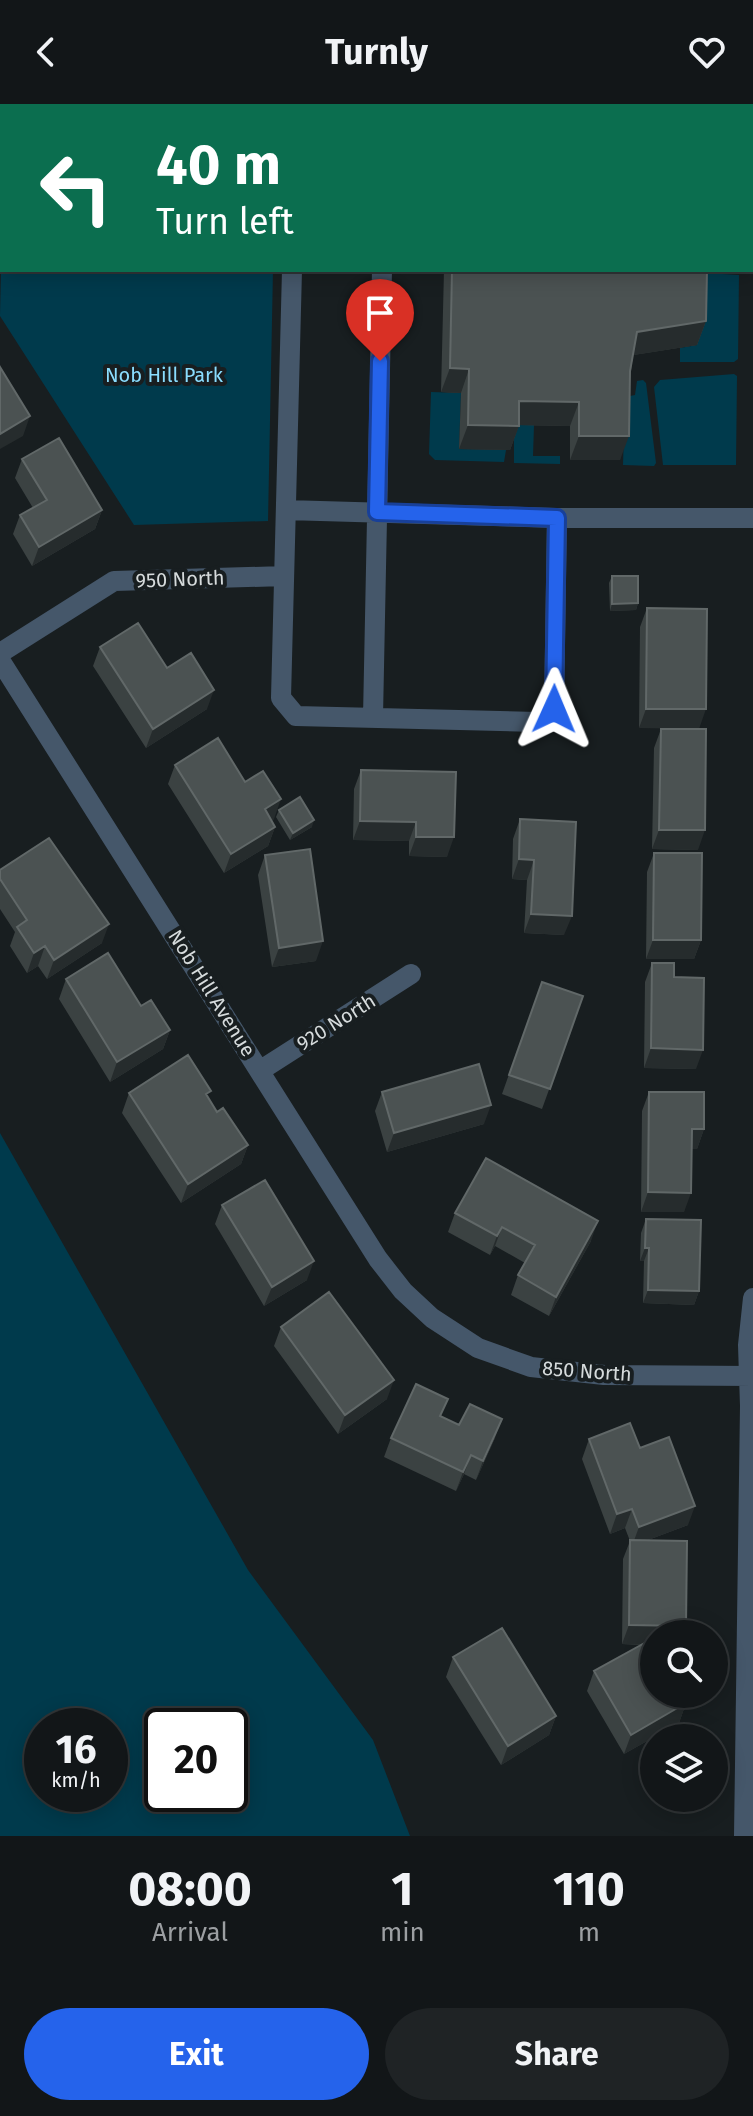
<!DOCTYPE html>
<html lang="en">
<head>
<meta charset="utf-8">
<style>
	body { margin:0; font-family:"Fira Sans",sans-serif; background:#1f2325; color:#f1f3f6; height:100vh; display:flex; flex-direction:column; font-size:30px; white-space:nowrap }
	* { box-sizing:border-box; margin:0 }
	p { font-size:26px; color:#9c9fa2 }
	.icon { flex:none; width:44px; height:44px; fill:none; stroke:currentColor; stroke-width:2; stroke-linecap:round; stroke-linejoin:round }
	.map { position:relative; height:1732px; overflow:hidden }
	.side { display:flex; flex-direction:column; background:#121618; flex:1 }
	.side>* { flex:none }
	.top-card { position:absolute; left:0px; top:0px; width:754px; height:168px; box-shadow:0 4px 20px #0003,0 0 0 2px #313537; background:#0b6e4f; color:#fff; overflow:hidden }
	.buttons { position:absolute; left:640px; top:1516px; display:grid; gap:16px }
	.buttons a { display:grid; place-items:center; width:88px; height:88px; border-radius:50%; background:#121618; box-shadow:0 4px 20px #0003,0 0 0 2px #313537; font-size:40px }
	.speed { position:absolute; left:24px; top:1604px; display:flex; gap:16px; font-size:40px; font-weight:700; text-align:center }
	.speed>* { display:grid; place-content:center; width:104px; height:104px; border-radius:50%; background:#121618; box-shadow:0 4px 20px #0003,0 0 0 2px #313537; line-height:1 }
	.speed small { font-size:20px; font-weight:400 }
	.speed .limit { border:4px solid #111; border-radius:12px; background:#fff; color:#111 }
	.pin { position:absolute; display:grid; place-items:center; width:68px; height:68px; color:#fff; margin:-82px -34px; border-radius:50% 50% 50% 0; rotate:-45deg; box-shadow:0 0 8px #0007 }
	.pin .icon { rotate:45deg }
	.me { position:absolute; width:88px; margin:-44px; rotate:1deg; stroke-linejoin:round; filter:drop-shadow(0 0 6px #0008) }
	.turn { display:flex; align-items:center; gap:28px; height:168px; padding:0 24px; font-size:36px }
	.turn .icon { width:104px; height:104px; stroke-width:2.5 }
	.turn b { display:block; font-size:56px; line-height:68px }
	.eta { display:flex; justify-content:space-evenly; align-items:center; height:136px; text-align:center }
	.eta b { font-size:48px; font-weight:700; line-height:56px }
	.cta { display:flex; gap:16px; margin-top:auto; padding:16px 24px }
	.cta a { flex:1; height:92px; border-radius:48px; background:#2563eb; color:#fff; font-size:32px; font-weight:700; line-height:92px; text-align:center }
	.cta a+a { background:#1f2325; color:#f1f3f6 }
	header { display:flex; justify-content:space-between; align-items:center; height:104px; padding:0 24px; background:#121618; font-size:36px; font-weight:700 }
	.map>svg:first-child { display:block }
	.green { fill:#003a4c; fill-rule:evenodd }
	.lines { fill:none; stroke-linecap:round; stroke-linejoin:round }
	.minor { stroke:#45576a; stroke-width:20 }
	.wall { fill:#3b4242 }
	.shaded-wall { fill:#262c2d }
	.building { fill:#4b5252; stroke:#616868; stroke-width:2 }
	.route-casing { stroke:#184099; stroke-width:20 }
	.route { stroke:#2563eb; stroke-width:14 }
	.labels { text-anchor:middle; stroke-width:8; stroke-linejoin:round; paint-order:stroke }
	.park-label { font-size:20px; fill:#8addfe; stroke:#181e20 }
	.street-label { font-size:20px; fill:#d6dbdc; stroke:#181e20 }
</style>
</head>
<body>
<header><svg class="icon" aria-label="back" viewBox="0 0 24 24"><path d="M15 5l-7 7 7 7"/></svg>Turnly<svg class="icon" aria-label="heart" viewBox="0 0 24 24"><path d="M12 20l-8-8c-3-5 5-10 8-4 3-6 11-1 8 4z"/></svg></header>
<div class="map">
<svg width="753" height="1732" viewBox="0 0 753 1732">
	<rect width="100%" height="100%" fill="#181e20"/>
	<!-- green -->
	<path class="green" d="M 114,0 L 277,0 L 113,2 Z
		M 2,119 L 2,166 L 273,166 L 268,417 L 134,421 L 0,212 Z
		M 689,168 L 739,171 L 738,255 L 734,258 L 680,258 L 680,244 L 697,241 Z
		M 734,270 L 737,272 L 736,361 L 663,361 L 654,283 L 660,276 Z
		M 643,276 L 646,279 L 656,359 L 654,362 L 623,361 L 625,293 L 635,291 L 637,277 Z
		M 431,288 L 461,289 L 459,345 L 506,346 L 504,358 L 435,356 L 429,350 Z
		M 511,321 L 534,321 L 533,352 L 560,352 L 560,360 L 514,359 L 514,326 Z
		M 0,1029 L 248,1466 L 373,1636 L 410,1732 L 0,1732 ZM 110,1622 L 110,1690 L 42,1690 L 42,1622 ZM 162,1622 L 230,1622 L 230,1690 L 162,1690 Z"/>
	<g class="lines">
		<!-- minor -->
		<path class="minor" d="M 630,0 L 648,2
			M 296,2 L 296,0
			M 386,2 L 386,0
			M 752,13 L 753,14
			M 292,166 L 281,594 L 296,612 L 537,618 L 554,605 L 557,414 L 753,414
			M 286,406 L 557,414
			M 0,549 L 114,477 L 284,472
			M 0,556 L 378,1155 L 403,1187 L 432,1214 L 478,1244 L 531,1263 L 604,1271 L 753,1272
			M 373,613 L 382,166
			M 261,966 L 411,870
			M 744,1732 L 750,1302 L 748,1241 L 753,1194"/>
	</g>
	<!-- wall -->
	<path class="wall" d="M 444,166 L 707,166 L 706,217 L 697,241 L 633,251 L 620,356 L 570,356 L 570,322 L 519,321 L 510,346 L 459,345 L 461,289 L 441,288 Z
		M 22,355 L 102,406 L 95,425 L 32,462 L 13,430 L 20,411 L 33,404 L 15,374 Z
		M 612,472 L 638,499 L 636,506 L 610,507 L 609,479 Z
		M 647,504 L 707,505 L 639,624 L 640,523 Z
		M 100,543 L 207,605 L 146,644 L 93,562 Z
		M 661,625 L 698,746 L 652,745 L 654,644 Z
		M 175,661 L 274,715 L 272,716 L 275,723 L 268,742 L 224,769 L 168,680 Z
		M 361,666 L 456,668 L 447,753 L 409,752 L 409,737 L 353,736 L 354,685 Z
		M 279,706 L 312,723 L 290,736 L 276,713 Z
		M 520,715 L 564,831 L 524,829 L 527,776 L 512,775 L 513,735 Z
		M 654,749 L 701,836 L 694,855 L 646,855 L 647,768 Z
		M 265,751 L 316,857 L 272,863 L 258,771 Z
		M 0,766 L 102,839 L 47,875 L 38,862 L 27,869 L 10,842 L 15,828 L 0,805 Z
		M 652,859 L 674,873 L 696,965 L 644,964 L 645,878 Z
		M 66,875 L 170,926 L 163,945 L 110,978 L 59,895 Z
		M 542,878 L 583,892 L 542,1005 L 502,990 Z
		M 382,988 L 484,1020 L 387,1048 L 375,1007 Z
		M 649,988 L 704,1025 L 697,1045 L 691,1045 L 684,1108 L 641,1108 L 642,1007 Z
		M 129,989 L 208,994 L 217,1008 L 248,1041 L 241,1060 L 181,1099 L 122,1009 Z
		M 222,1101 L 307,1176 L 264,1202 L 215,1120 Z
		M 455,1109 L 591,1137 L 549,1212 L 511,1191 L 518,1171 L 525,1159 L 495,1142 L 490,1151 L 448,1128 Z
		M 646,1115 L 699,1187 L 694,1201 L 643,1199 L 644,1157 L 640,1157 L 641,1129 Z
		M 281,1223 L 387,1295 L 338,1330 L 274,1242 Z
		M 442,1313 L 459,1321 L 495,1334 L 476,1376 L 464,1370 L 456,1387 L 384,1353 L 391,1334 Z
		M 589,1335 L 640,1344 L 688,1421 L 648,1436 L 686,1522 L 683,1530 L 654,1530 L 654,1541 L 653,1541 L 686,1599 L 679,1619 L 624,1650 L 587,1587 L 594,1567 L 641,1541 L 622,1540 L 623,1455 L 630,1437 L 625,1424 L 610,1430 L 582,1355 Z
		M 453,1553 L 556,1612 L 549,1631 L 501,1661 L 446,1573 Z"/>
	<!-- shaded-wall -->
	<path class="shaded-wall" d="M 0,21 L 2,21 L 2,41 L 0,41 Z
		M 706,217 L 697,241 L 628,252 L 637,228 Z
		M 450,264 L 469,265 L 461,289 L 441,288 Z
		M 519,297 L 579,298 L 570,322 L 511,321 Z
		M 30,312 L 23,332 L 0,345 L 0,330 Z
		M 468,321 L 519,322 L 510,346 L 459,345 Z
		M 579,332 L 629,332 L 620,356 L 570,356 Z
		M 102,406 L 95,425 L 32,462 L 39,443 Z
		M 638,499 L 636,506 L 610,507 L 612,500 Z
		M 214,586 L 207,605 L 146,644 L 153,625 Z
		M 646,605 L 706,605 L 699,625 L 639,624 Z
		M 281,695 L 274,715 L 258,725 L 265,705 Z
		M 314,716 L 312,723 L 290,736 L 293,729 Z
		M 360,717 L 416,718 L 409,737 L 353,736 Z
		M 275,723 L 268,742 L 224,769 L 231,750 Z
		M 659,726 L 705,726 L 698,746 L 652,745 Z
		M 416,733 L 454,733 L 447,753 L 409,752 Z
		M 519,755 L 534,756 L 527,776 L 512,775 Z
		M 531,810 L 572,812 L 564,831 L 524,829 Z
		M 109,820 L 102,839 L 47,875 L 54,856 Z
		M 653,836 L 701,836 L 694,855 L 646,855 Z
		M 323,837 L 316,857 L 272,863 L 279,844 Z
		M 45,842 L 38,862 L 27,869 L 34,849 Z
		M 170,926 L 163,945 L 110,978 L 117,958 Z
		M 651,944 L 703,946 L 696,965 L 644,964 Z
		M 491,1001 L 484,1020 L 387,1048 L 394,1029 Z
		M 692,1025 L 704,1025 L 697,1045 L 685,1045 Z
		M 248,1041 L 241,1060 L 181,1099 L 188,1080 Z
		M 648,1088 L 691,1089 L 684,1108 L 641,1108 Z
		M 598,1117 L 591,1137 L 549,1212 L 556,1193 Z
		M 502,1123 L 495,1142 L 490,1151 L 497,1132 Z
		M 645,1144 L 649,1144 L 644,1157 L 640,1157 Z
		M 314,1157 L 307,1176 L 264,1202 L 272,1183 Z
		M 648,1186 L 699,1187 L 694,1201 L 643,1199 Z
		M 394,1276 L 387,1295 L 338,1330 L 345,1311 Z
		M 502,1315 L 495,1334 L 476,1376 L 483,1357 Z
		M 471,1351 L 464,1370 L 456,1387 L 463,1368 Z
		M 695,1402 L 688,1421 L 632,1442 L 639,1423 Z
		M 632,1405 L 625,1424 L 610,1430 L 617,1410 Z
		M 629,1521 L 686,1522 L 683,1530 L 654,1530 L 654,1541 L 622,1540 Z
		M 686,1599 L 679,1619 L 624,1650 L 631,1631 Z
		M 556,1612 L 549,1631 L 501,1661 L 508,1642 Z"/>
	<!-- building -->
	<path class="building" d="M 0,0 L 27,0 L 27,2 L 2,2 L 2,21 L 0,21 Z
		M 452,166 L 707,166 L 706,217 L 637,228 L 630,267 L 629,332 L 579,332 L 579,298 L 519,297 L 519,322 L 468,321 L 469,265 L 450,264 Z
		M 0,263 L 30,312 L 0,330 Z
		M 59,334 L 102,406 L 39,443 L 20,411 L 47,396 L 22,355 Z
		M 612,472 L 638,472 L 638,499 L 612,500 Z
		M 647,504 L 707,505 L 706,605 L 646,605 Z
		M 138,519 L 167,564 L 191,549 L 214,586 L 153,625 L 100,543 Z
		M 661,625 L 706,625 L 705,726 L 659,726 Z
		M 218,634 L 245,678 L 263,667 L 281,695 L 265,705 L 275,723 L 231,750 L 175,661 Z
		M 361,666 L 456,668 L 454,733 L 416,733 L 416,718 L 360,717 Z
		M 300,693 L 314,716 L 293,729 L 279,706 Z
		M 520,715 L 576,718 L 572,812 L 531,810 L 534,756 L 519,755 Z
		M 49,734 L 109,820 L 54,856 L 45,842 L 34,849 L 17,823 L 27,816 L 0,775 L 0,766 Z
		M 310,745 L 323,837 L 279,844 L 265,751 Z
		M 654,749 L 702,749 L 701,836 L 653,836 Z
		M 108,849 L 141,902 L 151,896 L 170,926 L 117,958 L 66,875 Z
		M 652,859 L 674,859 L 674,873 L 704,874 L 703,946 L 651,944 Z
		M 542,878 L 583,892 L 550,985 L 509,971 Z
		M 188,951 L 211,987 L 206,990 L 217,1008 L 223,1004 L 248,1041 L 188,1080 L 129,989 Z
		M 479,960 L 491,1001 L 394,1029 L 382,988 Z
		M 649,988 L 704,988 L 704,1025 L 692,1025 L 691,1089 L 648,1088 Z
		M 486,1054 L 598,1117 L 556,1193 L 518,1171 L 535,1141 L 502,1123 L 497,1132 L 455,1109 Z
		M 265,1076 L 314,1157 L 272,1183 L 222,1101 Z
		M 646,1115 L 701,1116 L 699,1187 L 648,1186 L 649,1144 L 645,1144 Z
		M 329,1188 L 394,1276 L 345,1311 L 281,1223 Z
		M 416,1280 L 448,1295 L 440,1312 L 459,1321 L 470,1300 L 502,1315 L 483,1357 L 471,1351 L 463,1368 L 391,1334 Z
		M 630,1319 L 640,1344 L 669,1333 L 695,1402 L 639,1423 L 632,1405 L 617,1410 L 589,1335 Z
		M 630,1436 L 687,1437 L 686,1522 L 629,1521 Z
		M 502,1524 L 556,1612 L 508,1642 L 453,1553 Z
		M 650,1536 L 654,1543 L 654,1590 L 681,1590 L 686,1599 L 631,1631 L 594,1567 Z"/>
	<g class="lines">
		<!-- route casing -->
		<g class="route-casing">
			<path id="route" d="M 380,257 L 377,408 L 557,414 L 554,605"/>
		</g>
		<!-- route -->
		<use href="#route" class="route"/>
	</g>
	<g class="labels">
		<!-- park labels -->
		<g class="park-label">
			<text x="164" y="278">Nob Hill Park</text>
		</g>
		<!-- street labels -->
		<g class="street-label">
			<text transform="translate(180 475) rotate(-2)" y="7">950 North</text>
			<text transform="translate(212 889) rotate(58)" y="7">Nob Hill Avenue</text>
			<text transform="translate(336 918) rotate(-32)" y="7">920 North</text>
			<text transform="translate(587 1267) rotate(4)" y="7">850 North</text>
		</g>
	</g>
</svg>
<div class="buttons">
<a><svg class="icon" aria-label="search" viewBox="0 0 24 24"><circle cx="10" cy="10" r="6"/><path d="M15 15l6 6"/></svg></a>
<a><svg class="icon" aria-label="layers" viewBox="0 0 24 24"><path d="M12 4l9 5-9 5-9-5zM3 14l9 5 9-5"/></svg></a>
</div>
<div class="speed"><div>16<small>km/h</small></div><div class="limit">20</div></div>
<div class="pin" style="left:380px;top:257px;background:#d93025"><svg class="icon" aria-label="arrive" viewBox="0 0 24 24"><path d="M6 21V4h12l-3 4 3 4H6"/></svg></div>
<svg class="me" style="left:554px;top:605px" viewBox="-20 -20 40 40"><path d="M0-17L14 15 0 8-14 15z" fill="#2563eb" stroke="#fff" stroke-width="4"/></svg>
<div class="top-card">
<div class="turn"><svg class="icon" aria-label="left" viewBox="0 0 24 24"><path d="M17 20v-9H6M10 6l-5 5 5 5"/></svg><div><b>40 m</b>Turn left</div></div>
</div>
</div>
<section class="side">
<div class="eta">
<div><b>08:00</b><p>Arrival</p></div>
<div><b>1</b><p>min</p></div>
<div><b>110</b><p>m</p></div>
</div>
<div class="cta"><a>Exit</a><a>Share</a></div>
</section>
</body>
</html>
